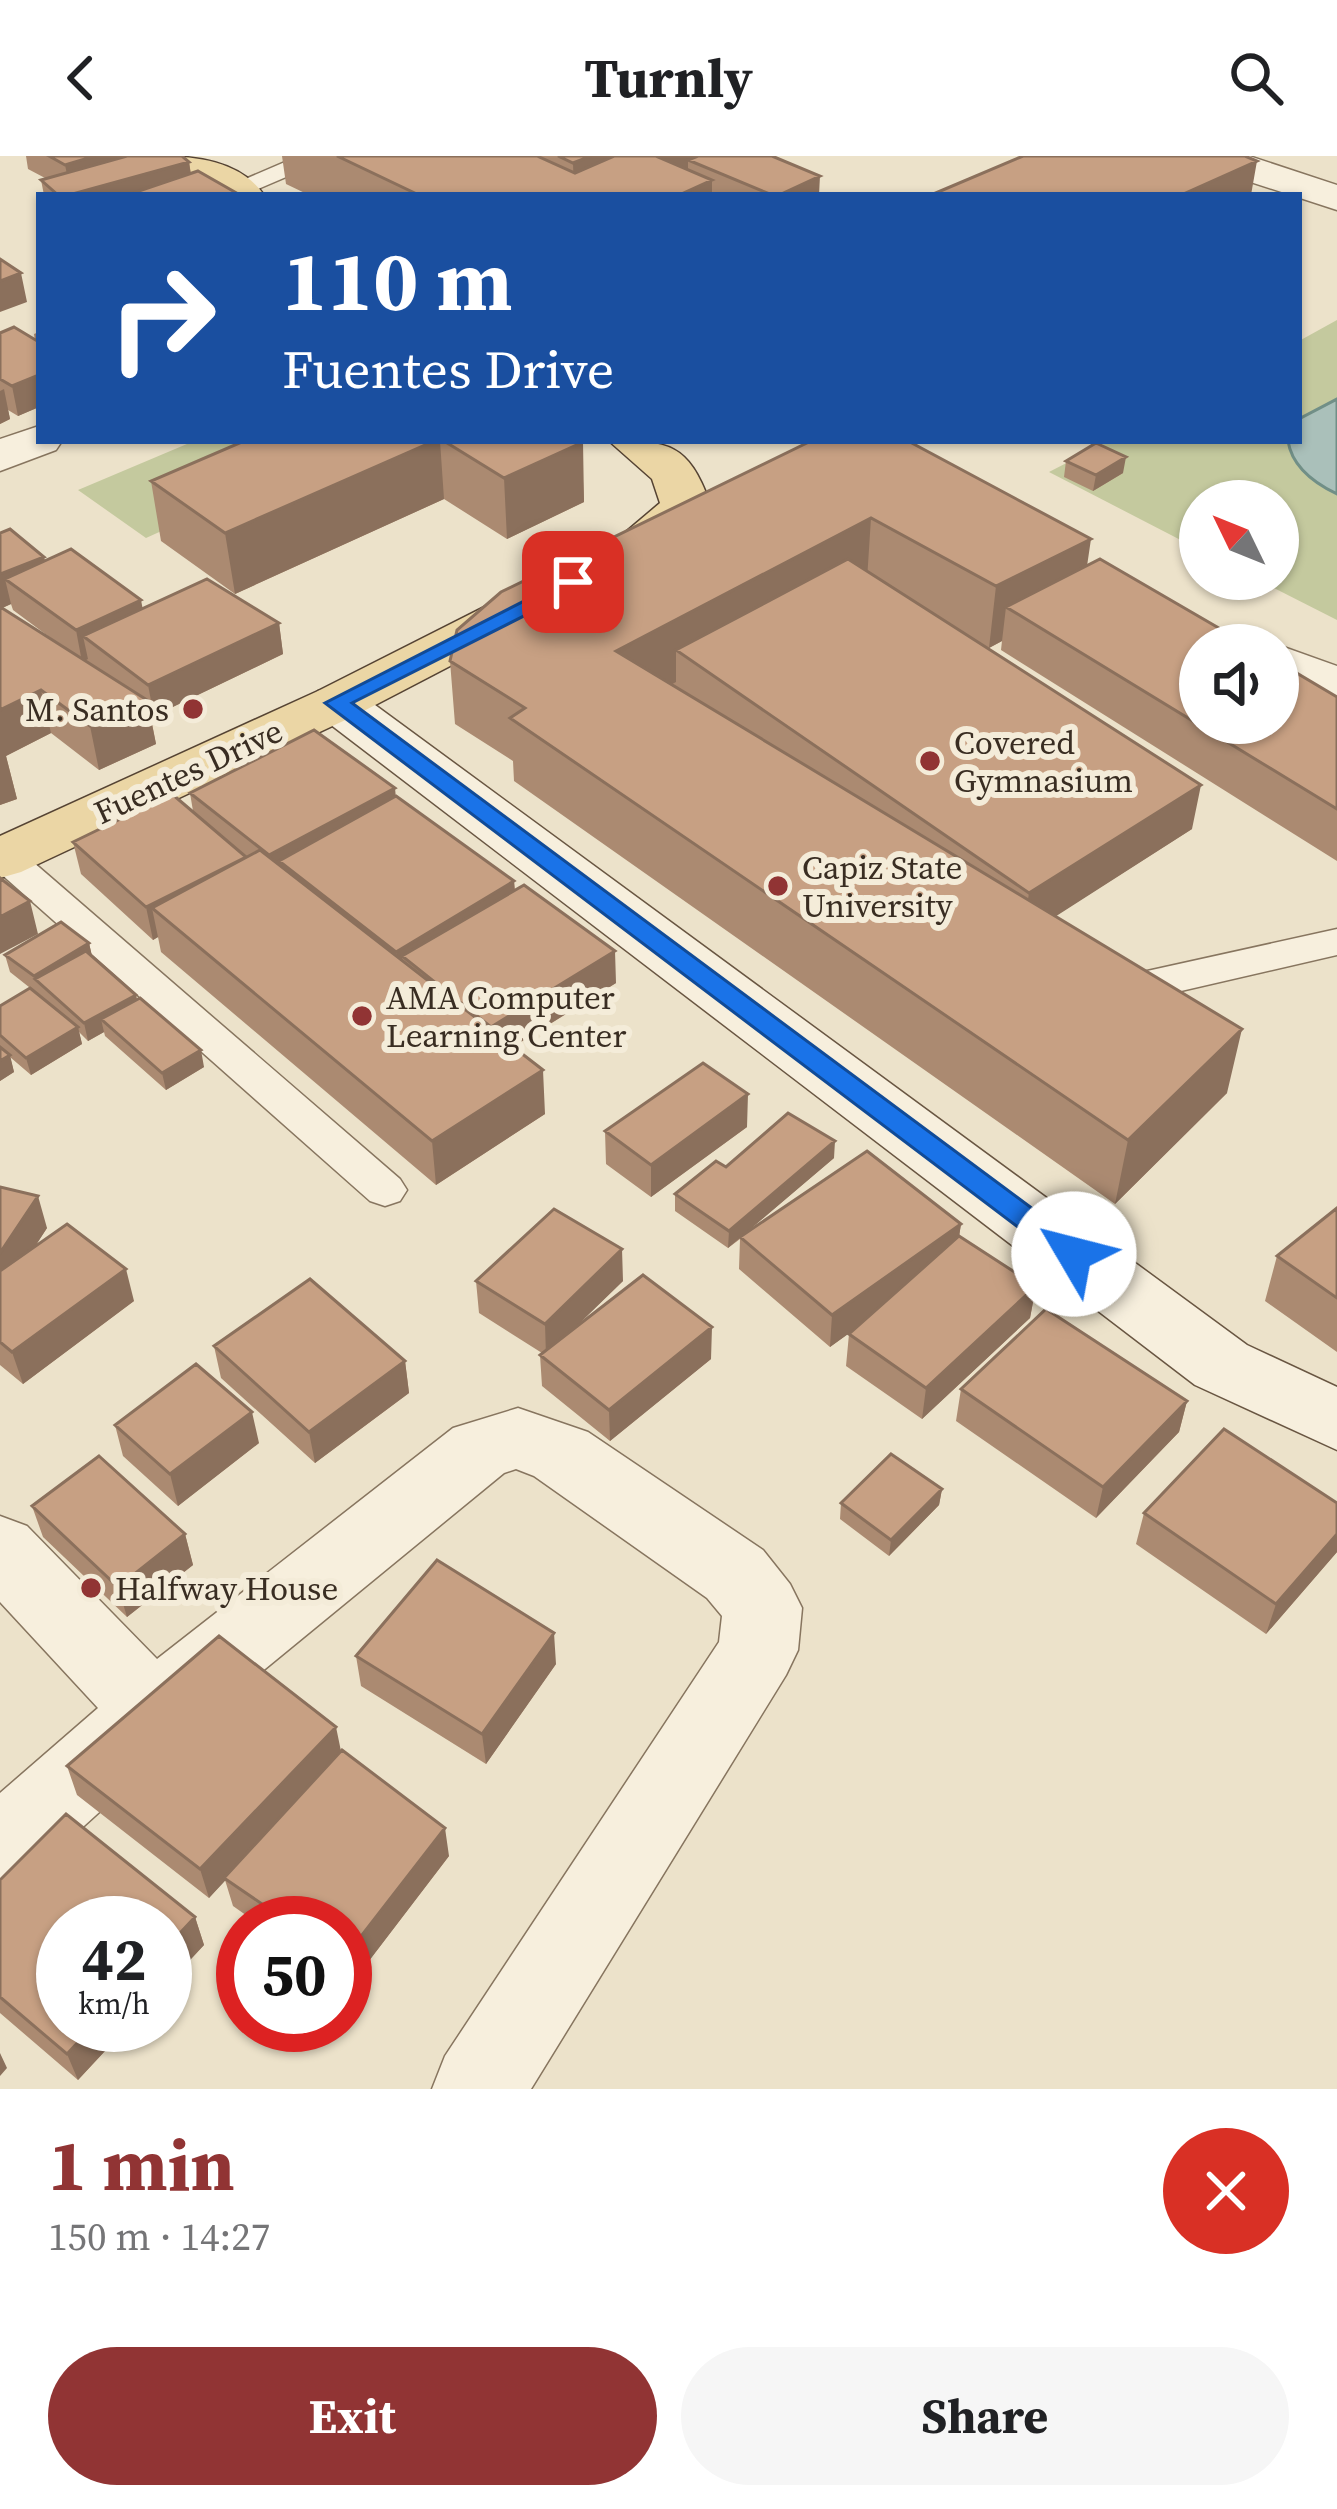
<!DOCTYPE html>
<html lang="en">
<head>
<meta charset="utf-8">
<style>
	body { margin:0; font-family:"Source Serif 4",serif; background:#f6f6f6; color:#202124; height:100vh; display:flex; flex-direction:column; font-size:45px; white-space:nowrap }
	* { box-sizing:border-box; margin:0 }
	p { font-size:39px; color:#757577 }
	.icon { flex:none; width:66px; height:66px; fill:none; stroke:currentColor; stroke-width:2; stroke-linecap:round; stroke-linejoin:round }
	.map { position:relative; height:1933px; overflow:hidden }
	.details { display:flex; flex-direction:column; background:#fff; flex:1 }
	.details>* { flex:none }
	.hud { position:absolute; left:36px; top:36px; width:1266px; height:252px; border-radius:0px; box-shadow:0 3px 9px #0004; background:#1a4fa0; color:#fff; overflow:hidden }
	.needle { width:78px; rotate:313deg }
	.tools { position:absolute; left:1179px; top:324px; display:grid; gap:24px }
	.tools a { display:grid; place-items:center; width:120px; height:120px; border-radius:50%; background:#fff; box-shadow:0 3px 9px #0004; font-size:60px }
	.speed { position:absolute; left:36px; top:1740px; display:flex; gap:24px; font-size:60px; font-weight:700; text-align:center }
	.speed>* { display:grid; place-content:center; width:156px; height:156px; border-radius:50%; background:#fff; box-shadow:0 3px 9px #0004; line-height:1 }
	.speed small { font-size:30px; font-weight:400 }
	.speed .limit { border:18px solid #d22; background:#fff; color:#111 }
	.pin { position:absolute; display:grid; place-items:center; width:102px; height:102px; color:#fff; margin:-51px; border-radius:24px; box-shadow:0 6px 18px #0006 }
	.me { position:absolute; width:132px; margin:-66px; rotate:307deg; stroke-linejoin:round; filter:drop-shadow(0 0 9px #0008) }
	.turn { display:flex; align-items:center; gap:42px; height:252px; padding:0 48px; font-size:54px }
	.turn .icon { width:156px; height:156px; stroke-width:2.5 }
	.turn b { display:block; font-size:84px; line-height:102px }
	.round { display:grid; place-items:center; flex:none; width:126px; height:126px; border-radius:63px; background:#f6f6f6 }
	.headline { display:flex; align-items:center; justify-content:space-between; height:204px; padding:0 48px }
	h1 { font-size:72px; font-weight:700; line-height:90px; color:#913434 }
	.cta { display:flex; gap:24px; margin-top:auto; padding:24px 48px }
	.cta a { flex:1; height:138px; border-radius:72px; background:#913434; color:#fff; font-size:48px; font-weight:700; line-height:138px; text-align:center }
	.cta a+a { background:#f6f6f6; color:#202124 }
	header { display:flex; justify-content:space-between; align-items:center; height:156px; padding:0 48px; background:#fff; font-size:54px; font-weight:700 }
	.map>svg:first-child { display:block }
	.green { fill:#c4c99e }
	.water { fill:#aac0ba; stroke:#718f87; stroke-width:3 }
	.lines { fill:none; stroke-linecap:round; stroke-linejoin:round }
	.service-casing { stroke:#87755f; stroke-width:3 }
	.minor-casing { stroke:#87755f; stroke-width:3 }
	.tertiary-casing { stroke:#87755f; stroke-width:3 }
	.secondary-casing { stroke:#695642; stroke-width:3 }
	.primary-casing { stroke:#554333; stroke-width:3 }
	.service { fill:#f7efdd; fill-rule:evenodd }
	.minor { fill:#f7efdd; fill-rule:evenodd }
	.tertiary { fill:#f7efdd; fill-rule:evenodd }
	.secondary { fill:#f7efdd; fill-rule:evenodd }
	.primary { fill:#ebd6a5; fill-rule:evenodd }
	.wall { fill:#ab8a71 }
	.shaded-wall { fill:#8b705c }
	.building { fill:#c7a083; stroke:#8b705c; stroke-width:3 }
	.route { fill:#1a73e8; stroke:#114b97; stroke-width:3 }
	.poi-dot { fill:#913434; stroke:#f4ecd9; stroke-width:4.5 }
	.labels { text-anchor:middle; stroke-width:12; stroke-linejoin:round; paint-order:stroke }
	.poi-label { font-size:33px; fill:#392d22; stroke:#f4ecd9; text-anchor:start }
	.street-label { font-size:33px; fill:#392d22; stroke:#f4ecd9 }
</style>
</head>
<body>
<header><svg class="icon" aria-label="back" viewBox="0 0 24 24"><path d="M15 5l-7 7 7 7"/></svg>Turnly<svg class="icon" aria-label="search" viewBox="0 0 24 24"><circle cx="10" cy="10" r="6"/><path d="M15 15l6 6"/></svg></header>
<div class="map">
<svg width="1337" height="1933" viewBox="0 0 1337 1933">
	<rect width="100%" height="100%" fill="#ece2ca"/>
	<!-- green -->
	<path class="green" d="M 1337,164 L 1337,464 L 1256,423 L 1278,423 L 1278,345 L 1200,345 L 1200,394 L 1049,316 L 1109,285 L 1299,285 L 1299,185 Z
		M 194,285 L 298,285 L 279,322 L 146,382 L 78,334 Z"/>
	<!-- water -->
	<path class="water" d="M 1337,243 L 1337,338 C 1314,327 1292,311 1288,285 L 1299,285 L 1299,263 Z"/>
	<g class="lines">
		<!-- service casing -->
		<g class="service-casing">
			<path id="service" d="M 299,0 L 335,0 L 244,39 L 226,39 L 222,33 Z
				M 5,689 L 18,693 L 400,1023 L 407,1034 L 400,1045 L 385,1050 L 370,1045 L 0,717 L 0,690 Z
				M 1337,773 L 1337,799 L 1129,847 L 1096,839 L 1090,829 L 1096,819 L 1110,816 L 1129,819 Z"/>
		</g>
		<!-- minor casing -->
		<g class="minor-casing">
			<path id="minor" d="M 1189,0 L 1249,0 L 1337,29 L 1337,54 L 1195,8 Z
				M 39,270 L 39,285 L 62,285 L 56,294 L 0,315 L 0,283 Z
				M 518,1252 L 588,1276 L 763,1394 L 790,1428 L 802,1452 L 798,1494 L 786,1519 L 531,1933 L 432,1933 L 445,1900 L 719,1486 L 722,1460 L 707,1442 L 534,1320 L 516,1313 L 504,1317 L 182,1581 L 30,1719 L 0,1731 L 0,1637 L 98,1552 L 0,1446 L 0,1360 L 27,1370 L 157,1503 L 453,1272 Z"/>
		</g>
		<!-- tertiary casing -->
		<g class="tertiary-casing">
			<path id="tertiary" d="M 1278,489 L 1337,510 L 1337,546 L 1278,524 Z"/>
		</g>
		<!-- secondary casing -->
		<g class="secondary-casing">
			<path id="secondary" d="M 337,531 L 356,535 L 1247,1189 L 1337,1231 L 1337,1294 L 1195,1229 L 318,559 L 310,547 L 318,535 Z"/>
		</g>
		<!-- primary casing -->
		<g class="primary-casing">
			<path id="primary" d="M 156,0 C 194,0 240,4 264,39 L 215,39 L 162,8 Z
				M 609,285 C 669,285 688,287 710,347 C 687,382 647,424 602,413 L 595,402 L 660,347 L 652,323 Z
				M 534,430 L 552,435 L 560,446 L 552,457 L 356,559 L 21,716 L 0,722 L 0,680 L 318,535 L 516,435 Z"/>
		</g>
		<!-- service -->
		<use href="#service" class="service"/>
		<!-- minor -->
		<use href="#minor" class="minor"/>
		<!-- tertiary -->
		<use href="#tertiary" class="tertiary"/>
		<!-- secondary -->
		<use href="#secondary" class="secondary"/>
		<!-- primary -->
		<use href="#primary" class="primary"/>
	</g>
	<!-- wall -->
	<path class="wall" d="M 26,0 L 182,0 L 189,6 L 191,18 L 240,39 L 44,39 L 41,24 L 45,22 L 28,13 Z
		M 282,0 L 772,0 L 819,39 L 309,39 L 286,28 Z
		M 39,176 L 39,251 L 18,260 L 8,254 L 10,263 L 0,268 L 0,177 L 35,184 L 34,178 Z
		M 244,285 L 581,285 L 584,346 L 507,383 L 444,343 L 235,438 L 161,385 L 151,325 Z
		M 811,285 L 1087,409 L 1337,541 L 1337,705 L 1001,494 L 1002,485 L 989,492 L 1192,673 L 1055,760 L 1227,937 L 1115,1048 L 514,625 L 513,605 L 455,568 L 450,505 Z
		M 1066,305 L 1123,317 L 1093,335 L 1064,321 Z
		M 0,377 L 44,401 L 45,405 L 143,453 L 279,467 L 283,498 L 154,560 L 150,557 L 156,588 L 99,614 L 51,577 L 6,600 L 17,643 L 0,649 L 0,453 L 52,483 L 13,454 L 11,448 L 0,453 Z
		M 190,637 L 395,641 L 514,725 L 515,734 L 616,827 L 513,891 L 545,958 L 436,1029 L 161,796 L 158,781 L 153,784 L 81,718 L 73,686 L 193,655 Z
		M 89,787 L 92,801 L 136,839 L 137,844 L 204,911 L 166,934 L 105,880 L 104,876 L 88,885 L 79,876 L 82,888 L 31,919 L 10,901 L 14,916 L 0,925 L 0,850 L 39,839 L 10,816 L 5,799 Z
		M 747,971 L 651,1041 L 606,1008 L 605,975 Z
		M 834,1002 L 749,1074 L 961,1068 L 959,1080 L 1036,1130 L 1030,1162 L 922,1263 L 846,1210 L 849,1178 L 857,1171 L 830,1191 L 739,1113 L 740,1083 L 728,1092 L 675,1055 L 675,1038 L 726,1011 Z
		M 0,1031 L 47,1072 L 35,1090 L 134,1145 L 23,1228 L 0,1209 Z
		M 1337,1052 L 1337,1196 L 1265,1145 L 1277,1100 Z
		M 476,1125 L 623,1125 L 575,1171 L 711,1203 L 610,1285 L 542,1230 L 540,1199 L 542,1197 L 479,1157 Z
		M 214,1190 L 405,1205 L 409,1237 L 315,1307 L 221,1222 Z
		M 961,1233 L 1187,1245 L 1179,1276 L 1096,1362 L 956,1265 Z
		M 115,1269 L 259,1287 L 178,1350 L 123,1300 Z
		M 942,1333 L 939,1349 L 889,1400 L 840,1363 L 841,1347 Z
		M 1337,1347 L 1337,1396 L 1266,1478 L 1136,1388 L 1144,1357 Z
		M 32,1350 L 185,1378 L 193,1409 L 127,1461 L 43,1381 Z
		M 356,1500 L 556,1508 L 486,1608 L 361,1530 Z
		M 341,1595 L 449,1700 L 349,1831 L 345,1828 L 345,1767 L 257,1767 L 233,1750 L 225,1724 L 209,1742 L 77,1639 L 67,1610 Z
		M 0,1724 L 195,1761 L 204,1789 L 78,1924 L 0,1857 Z"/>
	<!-- shaded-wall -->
	<path class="shaded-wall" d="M 95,0 L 138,0 L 71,37 L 65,9 Z
		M 591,0 L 725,0 L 688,4 L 688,15 L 574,39 L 573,7 Z
		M 1257,5 L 1251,39 L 1181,39 Z
		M 189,6 L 193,34 L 174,39 L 69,39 Z
		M 820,20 L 819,39 L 779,39 Z
		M 712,24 L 712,39 L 679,39 Z
		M 21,117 L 27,146 L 0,156 L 0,125 Z
		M 39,219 L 39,251 L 18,260 L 12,230 Z
		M 4,233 L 10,263 L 0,268 L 0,235 Z
		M 434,285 L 440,285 L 444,343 L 235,438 L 225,377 Z
		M 583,286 L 584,346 L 507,383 L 504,322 Z
		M 1126,301 L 1123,317 L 1093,335 L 1096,319 Z
		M 871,362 L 867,424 L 676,494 L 676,526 L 617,558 L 616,495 Z
		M 1091,383 L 1082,444 L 1006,451 L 1002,485 L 989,492 L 996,430 Z
		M 44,401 L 50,432 L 5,423 L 11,448 L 0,453 L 0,418 Z
		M 141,444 L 147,475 L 83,480 L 88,503 L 82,506 L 76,474 Z
		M 279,467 L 283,498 L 154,560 L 148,529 Z
		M 41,534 L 51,577 L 6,600 L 17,643 L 0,649 L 0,554 Z
		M 147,544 L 156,588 L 99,614 L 90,570 Z
		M 1201,629 L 1192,673 L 1022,782 L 1029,737 Z
		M 395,632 L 398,664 L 279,705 L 282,727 L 269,699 Z
		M 246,701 L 152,752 L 158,781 L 153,784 L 146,751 Z
		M 514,725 L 516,758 L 402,800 L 405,825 L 400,828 L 396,796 Z
		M 30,745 L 38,778 L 0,798 L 0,761 Z
		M 89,787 L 93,804 L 35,823 L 34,820 Z
		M 615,795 L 616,827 L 493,903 L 491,871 Z
		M 136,839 L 139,856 L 101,863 L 104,876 L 88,885 L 84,867 Z
		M 78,871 L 82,888 L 31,919 L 26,902 Z
		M 1242,873 L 1227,937 L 1115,1048 L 1128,984 Z
		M 201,894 L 204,911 L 166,934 L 162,917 Z
		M 10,899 L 14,916 L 0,925 L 0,905 Z
		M 543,914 L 545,958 L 436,1029 L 432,985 Z
		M 748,938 L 747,971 L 651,1041 L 651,1009 Z
		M 835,985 L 834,1002 L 728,1092 L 729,1075 Z
		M 38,1040 L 47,1072 L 0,1145 L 0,1097 Z
		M 961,1068 L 956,1101 L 830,1191 L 832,1159 Z
		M 622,1093 L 623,1125 L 546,1200 L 545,1168 Z
		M 126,1113 L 134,1145 L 23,1228 L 12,1196 Z
		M 1036,1130 L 1030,1162 L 922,1263 L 926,1232 Z
		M 712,1171 L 711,1203 L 610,1285 L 609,1254 Z
		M 405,1205 L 409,1237 L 315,1307 L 309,1276 Z
		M 1187,1245 L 1179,1276 L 1096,1362 L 1103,1331 Z
		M 252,1256 L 259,1287 L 178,1350 L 170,1318 Z
		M 942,1333 L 939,1349 L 889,1400 L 891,1384 Z
		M 185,1378 L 193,1409 L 127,1461 L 118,1431 Z
		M 1337,1378 L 1337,1396 L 1266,1478 L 1276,1448 Z
		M 554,1477 L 556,1508 L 486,1608 L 482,1578 Z
		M 336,1571 L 342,1600 L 209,1742 L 200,1713 Z
		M 445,1672 L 449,1700 L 349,1831 L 345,1812 L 345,1801 Z
		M 195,1761 L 204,1789 L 165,1831 L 165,1793 Z
		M 94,1869 L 129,1869 L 78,1924 L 67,1898 Z
		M 0,1897 L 7,1912 L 0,1920 Z"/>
	<!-- building -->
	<path class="building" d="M 49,0 L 95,0 L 65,9 Z
		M 127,0 L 182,0 L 189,6 L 69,39 L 58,39 L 41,24 Z
		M 337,0 L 537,0 L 575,17 L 614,0 L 656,0 L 712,24 L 679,39 L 419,39 Z
		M 558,0 L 591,0 L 573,7 Z
		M 698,0 L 772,0 L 820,20 L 779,39 L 772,39 L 688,4 Z
		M 1023,0 L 1245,0 L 1257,5 L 1181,39 L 931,39 Z
		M 198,15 L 240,39 L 127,39 Z
		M 0,103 L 21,117 L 0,125 Z
		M 14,171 L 39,186 L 39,219 L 12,230 L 0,223 L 0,177 Z
		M 244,285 L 434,285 L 225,377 L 151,325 Z
		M 444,285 L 581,285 L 583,286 L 504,322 Z
		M 811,285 L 908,285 L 1091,383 L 996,430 L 871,362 L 616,495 L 1242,873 L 1128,984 L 510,562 L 525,552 L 450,505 L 457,474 L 501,436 Z
		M 1096,287 L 1126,301 L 1096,319 L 1066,305 Z
		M 10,373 L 44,401 L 0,418 L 0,377 Z
		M 71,393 L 141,444 L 76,474 L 5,423 Z
		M 848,403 L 1201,629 L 1029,737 L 676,494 Z
		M 1100,403 L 1248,489 L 1200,489 L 1200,567 L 1278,567 L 1278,506 L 1337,541 L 1337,653 L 1006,451 Z
		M 207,423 L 279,467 L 148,529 L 83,480 Z
		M 2,452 L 147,544 L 90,570 L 41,534 L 0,554 L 0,453 Z
		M 314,574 L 395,632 L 269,699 L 190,637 Z
		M 172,638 L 246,701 L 146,751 L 73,686 Z
		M 396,640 L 514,725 L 396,796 L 279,705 Z
		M 260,694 L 543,914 L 432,985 L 152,752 Z
		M 0,722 L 30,745 L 0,761 Z
		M 524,729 L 615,795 L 491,871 L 402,800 Z
		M 61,766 L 89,787 L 34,820 L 5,799 Z
		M 86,795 L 136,839 L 84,867 L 35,823 Z
		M 30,832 L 78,871 L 26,902 L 0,879 L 0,850 Z
		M 140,842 L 201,894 L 162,917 L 101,863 Z
		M 0,891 L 10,899 L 0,905 Z
		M 703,907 L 748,938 L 651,1009 L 605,975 Z
		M 788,957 L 835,985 L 729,1075 L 675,1038 L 716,1005 L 726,1011 Z
		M 867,995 L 961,1068 L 832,1159 L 740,1081 Z
		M 0,1031 L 38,1040 L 0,1097 Z
		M 1337,1052 L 1337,1142 L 1277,1100 Z
		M 554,1053 L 622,1093 L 545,1168 L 476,1125 Z
		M 67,1068 L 126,1113 L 12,1196 L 0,1186 L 0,1115 Z
		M 959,1080 L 1036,1130 L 926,1232 L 849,1178 Z
		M 643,1119 L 712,1171 L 609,1254 L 540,1199 Z
		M 310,1123 L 405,1205 L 309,1276 L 214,1190 Z
		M 1046,1153 L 1187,1245 L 1103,1331 L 961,1233 Z
		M 196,1208 L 252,1256 L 170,1318 L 115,1269 Z
		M 1224,1273 L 1337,1347 L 1337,1378 L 1276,1448 L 1144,1357 Z
		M 891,1298 L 942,1333 L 891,1384 L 841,1347 Z
		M 99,1300 L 185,1378 L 118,1431 L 32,1350 Z
		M 437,1404 L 554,1477 L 482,1578 L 356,1500 Z
		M 219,1480 L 336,1571 L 200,1713 L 67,1610 Z
		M 342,1594 L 445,1672 L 345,1801 L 345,1767 L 290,1767 L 224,1722 Z
		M 66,1658 L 195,1761 L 165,1793 L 165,1767 L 63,1767 L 63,1869 L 94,1869 L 67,1898 L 0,1841 L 0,1724 Z"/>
	<!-- route -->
	<path class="route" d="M 573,420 L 581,422 L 581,431 L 352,547 L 1084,1091 L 1088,1098 L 1084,1106 L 1064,1106 L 325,547 Z"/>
	<!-- markers -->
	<g class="poi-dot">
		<circle cx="193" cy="553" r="12"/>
		<circle cx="930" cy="605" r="12"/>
		<circle cx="778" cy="730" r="12"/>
		<circle cx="362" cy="860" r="12"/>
		<circle cx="91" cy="1432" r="12"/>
	</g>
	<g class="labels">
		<!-- poi labels -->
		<g class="poi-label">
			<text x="169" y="565" text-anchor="end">M. Santos</text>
			<text x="954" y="598">Covered<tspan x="954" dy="38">Gymnasium</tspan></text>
			<text x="802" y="723">Capiz State<tspan x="802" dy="38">University</tspan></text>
			<text x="386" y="853">AMA Computer<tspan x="386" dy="38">Learning Center</tspan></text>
			<text x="115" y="1444">Halfway House</text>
		</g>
		<!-- street labels -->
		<g class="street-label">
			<text transform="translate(188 615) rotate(-25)" y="12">Fuentes Drive</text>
		</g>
	</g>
</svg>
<div class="tools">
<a><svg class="needle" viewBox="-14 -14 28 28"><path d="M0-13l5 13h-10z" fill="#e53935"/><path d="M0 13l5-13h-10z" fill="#757577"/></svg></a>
<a><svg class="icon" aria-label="sound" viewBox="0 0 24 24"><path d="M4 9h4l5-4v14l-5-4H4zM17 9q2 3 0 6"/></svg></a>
</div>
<div class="speed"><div>42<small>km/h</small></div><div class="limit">50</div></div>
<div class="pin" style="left:573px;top:426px;background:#d93025"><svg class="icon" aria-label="arrive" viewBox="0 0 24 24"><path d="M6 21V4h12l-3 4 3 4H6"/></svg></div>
<svg class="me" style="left:1074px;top:1098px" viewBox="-20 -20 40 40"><circle r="19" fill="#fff"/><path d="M0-13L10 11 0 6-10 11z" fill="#1a73e8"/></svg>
<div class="hud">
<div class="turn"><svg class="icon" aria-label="right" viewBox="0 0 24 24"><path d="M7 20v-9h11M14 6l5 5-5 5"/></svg><div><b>110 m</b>Fuentes Drive</div></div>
</div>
</div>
<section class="details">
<div class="headline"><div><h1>1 min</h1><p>150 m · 14:27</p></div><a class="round" style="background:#d93025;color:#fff"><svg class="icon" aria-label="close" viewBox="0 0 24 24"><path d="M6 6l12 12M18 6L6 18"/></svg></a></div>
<div class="cta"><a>Exit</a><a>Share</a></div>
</section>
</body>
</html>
